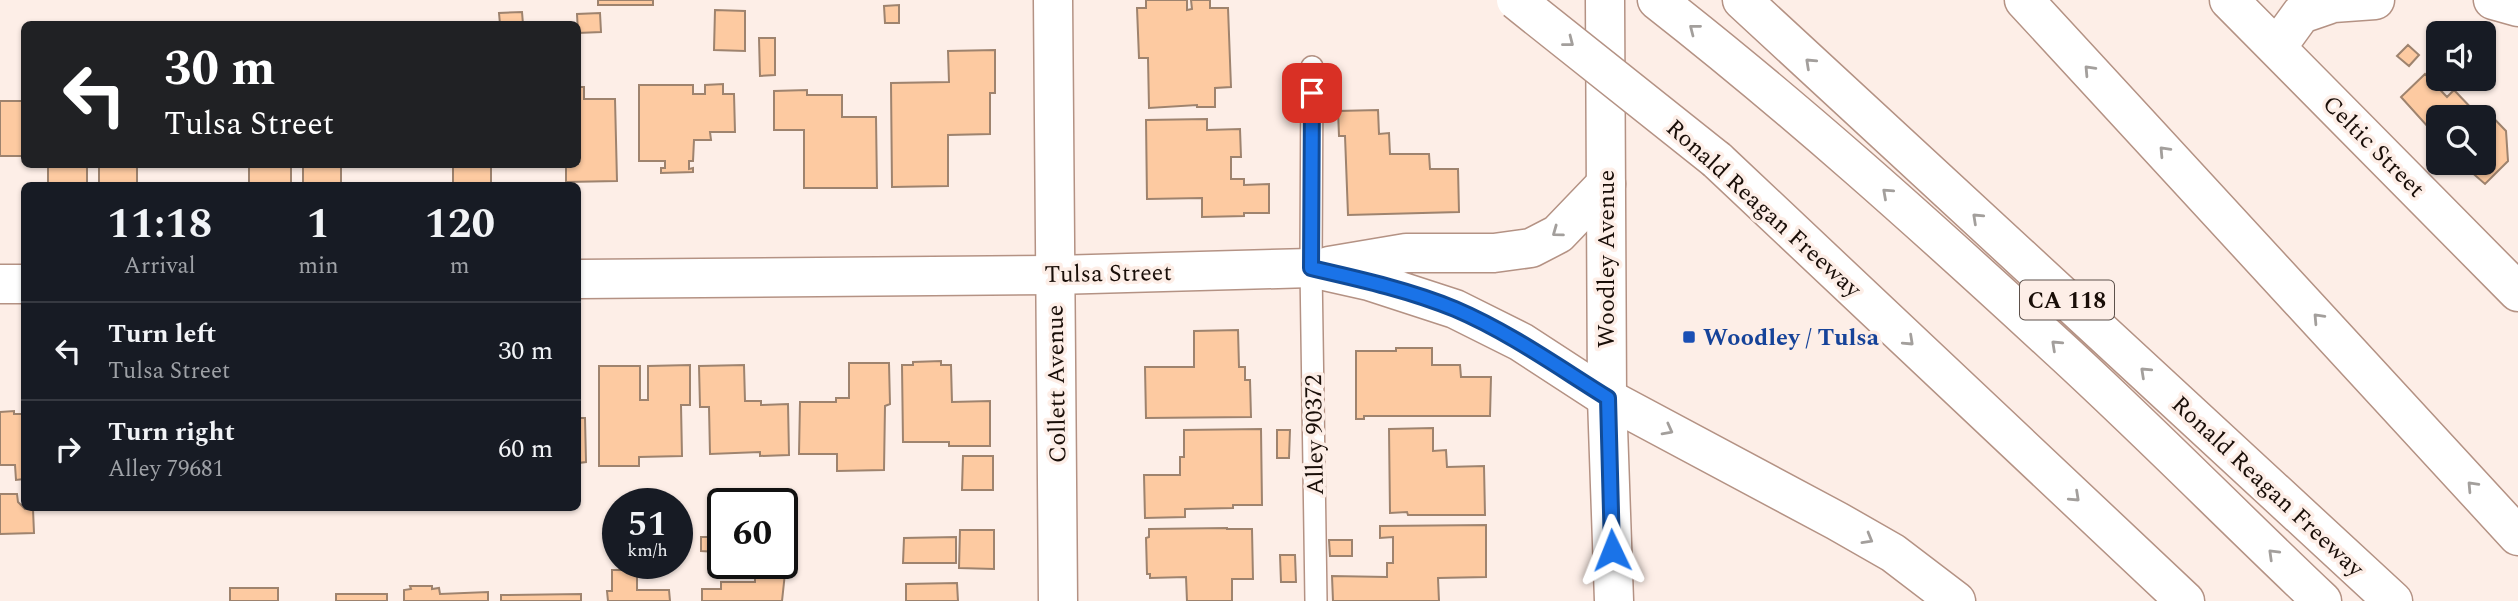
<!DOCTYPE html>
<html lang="en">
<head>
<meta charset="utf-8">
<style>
	body { margin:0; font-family:Spectral,serif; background:#242831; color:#f1f3f6; height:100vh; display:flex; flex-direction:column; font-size:26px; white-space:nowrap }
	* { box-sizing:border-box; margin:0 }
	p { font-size:23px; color:#9ea1a6 }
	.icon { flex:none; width:38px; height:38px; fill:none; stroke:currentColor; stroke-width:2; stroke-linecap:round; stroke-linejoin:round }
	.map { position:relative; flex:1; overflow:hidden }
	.side { position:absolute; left:21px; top:182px; width:560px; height:329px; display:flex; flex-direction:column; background:#171b24; border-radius:10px; box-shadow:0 2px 5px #0004 }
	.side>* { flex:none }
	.banner { position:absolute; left:21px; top:21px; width:560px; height:147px; border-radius:10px; box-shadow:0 2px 5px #0004; background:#202124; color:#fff; overflow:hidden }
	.buttons { position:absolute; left:2426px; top:21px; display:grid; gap:14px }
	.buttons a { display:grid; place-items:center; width:70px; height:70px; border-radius:10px; background:#171b24; box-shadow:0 2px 5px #0004; font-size:35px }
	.speed { position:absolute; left:602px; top:488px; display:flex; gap:14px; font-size:35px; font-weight:700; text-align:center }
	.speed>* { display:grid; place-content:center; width:91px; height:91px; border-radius:50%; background:#171b24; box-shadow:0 2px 5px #0004; line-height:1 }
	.speed small { font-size:18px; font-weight:400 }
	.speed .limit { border:4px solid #111; border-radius:10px; background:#fff; color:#111 }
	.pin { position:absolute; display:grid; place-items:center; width:60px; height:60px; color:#fff; margin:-30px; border-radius:14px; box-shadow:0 4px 10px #0006 }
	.me { position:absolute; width:77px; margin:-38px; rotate:358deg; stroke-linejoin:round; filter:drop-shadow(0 0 5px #0008) }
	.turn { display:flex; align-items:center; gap:24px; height:147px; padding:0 28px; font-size:32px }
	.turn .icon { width:91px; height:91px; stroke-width:2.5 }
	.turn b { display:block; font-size:49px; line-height:60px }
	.eta { display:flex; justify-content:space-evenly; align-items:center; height:119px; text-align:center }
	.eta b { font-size:42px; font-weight:700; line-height:49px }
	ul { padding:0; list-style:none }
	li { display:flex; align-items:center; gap:21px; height:98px; padding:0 28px; border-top:2px solid #363941 }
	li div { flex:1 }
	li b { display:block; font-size:26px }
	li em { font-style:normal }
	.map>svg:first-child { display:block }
	.building { fill:#fdcaa1; stroke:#9e836e; stroke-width:2 }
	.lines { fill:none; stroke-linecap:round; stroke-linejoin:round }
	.service-casing { stroke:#b49284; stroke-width:24 }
	.minor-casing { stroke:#b49284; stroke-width:41 }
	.tertiary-casing { stroke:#b49284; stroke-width:41 }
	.primary-casing { stroke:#b49284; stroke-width:41 }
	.motorway-casing { stroke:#b49284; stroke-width:41 }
	.service { stroke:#fff; stroke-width:21 }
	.minor { stroke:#fff; stroke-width:38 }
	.tertiary { stroke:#fff; stroke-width:38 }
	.primary { stroke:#fff; stroke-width:38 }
	.motorway { stroke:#fff; stroke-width:38 }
	.motorway-bridge-casing { stroke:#b49284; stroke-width:41; stroke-linecap:butt }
	.motorway-bridge { stroke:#fff; stroke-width:38 }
	.oneway { stroke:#a39f9c }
	.route-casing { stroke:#114b97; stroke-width:18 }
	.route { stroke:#1a73e8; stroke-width:12 }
	.transit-dot { fill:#1a4fb4; stroke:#fdeee7; stroke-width:2.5 }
	.labels { text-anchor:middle; stroke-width:7; stroke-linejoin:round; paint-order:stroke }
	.shield { fill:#fdeee7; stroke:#5d514b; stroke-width:2 }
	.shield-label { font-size:23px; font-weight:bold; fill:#190e08 }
	.street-label { font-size:24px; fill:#190e08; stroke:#fdeee7 }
	.transit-label { font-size:24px; font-weight:bold; fill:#164399; stroke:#fdeee7; text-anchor:start }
</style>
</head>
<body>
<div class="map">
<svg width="2518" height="601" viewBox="0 0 2518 601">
	<rect width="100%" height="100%" fill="#fdeee7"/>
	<!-- building -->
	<path class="building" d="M 598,0 L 653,0 L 653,5 L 598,5 Z
		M 1146,0 L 1187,0 L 1187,10 L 1192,9 L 1191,0 L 1210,0 L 1210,8 L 1228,8 L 1231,87 L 1215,88 L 1215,107 L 1197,107 L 1197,105 L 1149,108 L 1148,58 L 1139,58 L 1137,8 L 1146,8 Z
		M 899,5 L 899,23 L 885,23 L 884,6 Z
		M 715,10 L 745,11 L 745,51 L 714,50 Z
		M 522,12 L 523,24 L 500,24 L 499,13 Z
		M 600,13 L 601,32 L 578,33 L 577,14 Z
		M 759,38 L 775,38 L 775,75 L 760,76 Z
		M 2408,45 L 2419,55 L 2409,66 L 2397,56 Z
		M 995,50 L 995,93 L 990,93 L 990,134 L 948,135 L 948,186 L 892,187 L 891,83 L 949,82 L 948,51 Z
		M 2425,74 L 2447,97 L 2454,90 L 2476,113 L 2483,107 L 2506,131 L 2508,161 L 2485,184 L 2461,163 L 2483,163 L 2483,117 L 2438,117 L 2438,138 L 2401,97 Z
		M 723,84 L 723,94 L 734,94 L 735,132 L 710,132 L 711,140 L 694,140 L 693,161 L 689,161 L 689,169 L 693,168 L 693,172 L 661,173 L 661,168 L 665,168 L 665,161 L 639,161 L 639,85 L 693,85 L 693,94 L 705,94 L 705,85 Z
		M 578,87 L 584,87 L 584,99 L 615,99 L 617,181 L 566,182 L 566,164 L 578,164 Z
		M 807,90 L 807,95 L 842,95 L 842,117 L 876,117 L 877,188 L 804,188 L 804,130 L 774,130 L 774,91 Z
		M 0,101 L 24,101 L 24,156 L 0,156 Z
		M 1378,110 L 1379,134 L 1389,133 L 1390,154 L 1429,154 L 1430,169 L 1458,169 L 1459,212 L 1348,215 L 1345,136 L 1339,136 L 1338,111 Z
		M 1207,119 L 1207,130 L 1240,129 L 1241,157 L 1231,157 L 1231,179 L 1244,179 L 1244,185 L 1269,184 L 1269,213 L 1244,213 L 1244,216 L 1202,217 L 1202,198 L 1147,199 L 1146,120 Z
		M 48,164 L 87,164 L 87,186 L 48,186 Z
		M 99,164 L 137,164 L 137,186 L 99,186 Z
		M 249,164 L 291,164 L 291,186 L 249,186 Z
		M 303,164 L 341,164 L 341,186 L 303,186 Z
		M 453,164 L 491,164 L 491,186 L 453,186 Z
		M 1238,330 L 1239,367 L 1245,367 L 1245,380 L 1250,380 L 1251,417 L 1146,418 L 1145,367 L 1194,367 L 1194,331 Z
		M 1396,348 L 1432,348 L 1432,365 L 1460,365 L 1461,377 L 1491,377 L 1490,416 L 1364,416 L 1364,419 L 1356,419 L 1356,351 L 1396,351 Z
		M 941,361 L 941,365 L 951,365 L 952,402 L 990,401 L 990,446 L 949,446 L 949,442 L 903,442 L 902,365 L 913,365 L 913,362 Z
		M 849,363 L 889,363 L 890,404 L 885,406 L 884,470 L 837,471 L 837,454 L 799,454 L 800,402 L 836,402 L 836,398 L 849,398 Z
		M 690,365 L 690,405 L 681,405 L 682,456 L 639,457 L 639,466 L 599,466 L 599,366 L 640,366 L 640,400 L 648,400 L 648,366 Z
		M 744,365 L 745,401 L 761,401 L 761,405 L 788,404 L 789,455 L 760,456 L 760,452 L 710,454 L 709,407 L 700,407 L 699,366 Z
		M 14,411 L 14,414 L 24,414 L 24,479 L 16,480 L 15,465 L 0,465 L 0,412 Z
		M 578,418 L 585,418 L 586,462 L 578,463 Z
		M 1433,428 L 1433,451 L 1446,450 L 1447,467 L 1484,466 L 1485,515 L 1408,515 L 1407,512 L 1390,513 L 1389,429 Z
		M 1261,429 L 1262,505 L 1233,505 L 1233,508 L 1185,509 L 1185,517 L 1145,518 L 1144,475 L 1180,475 L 1180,457 L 1184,457 L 1184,430 Z
		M 1277,430 L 1290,430 L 1289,458 L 1277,458 Z
		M 963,456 L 993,456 L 993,490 L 962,490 Z
		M 0,494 L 17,494 L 18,502 L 25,509 L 33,509 L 34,533 L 0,534 Z
		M 1486,525 L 1486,577 L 1438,578 L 1439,601 L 1333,601 L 1332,576 L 1387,577 L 1387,563 L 1393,563 L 1393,537 L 1380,538 L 1380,526 Z
		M 1227,528 L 1227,529 L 1252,529 L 1253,579 L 1232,579 L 1232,601 L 1187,601 L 1186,577 L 1150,578 L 1150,574 L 1147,574 L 1146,538 L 1149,537 L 1149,529 Z
		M 960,530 L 994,530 L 994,569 L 959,568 Z
		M 701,537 L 717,537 L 717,552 L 701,551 Z
		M 956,537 L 956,563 L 903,563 L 904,538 Z
		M 1329,540 L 1352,540 L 1352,556 L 1330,556 Z
		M 1280,555 L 1295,555 L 1296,582 L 1281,582 Z
		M 612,570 L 637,570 L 637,590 L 669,590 L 670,601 L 608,601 L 607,591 L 612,591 Z
		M 755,573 L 785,573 L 782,601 L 702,601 L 702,589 L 721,589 L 721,582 L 755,582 Z
		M 957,583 L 958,601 L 906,601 L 906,584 Z
		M 410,586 L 432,586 L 432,589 L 439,588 L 440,594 L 488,592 L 488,601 L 404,601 L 404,590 L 411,589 Z
		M 230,588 L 278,588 L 278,601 L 230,601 Z
		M 336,594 L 387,594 L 387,601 L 336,601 Z
		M 581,594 L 581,601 L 501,601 L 501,595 Z"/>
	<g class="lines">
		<!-- service casing -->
		<g class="service-casing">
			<path id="service" d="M 1312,67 L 1311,268 L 1316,601"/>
		</g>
		<!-- minor casing -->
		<g class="minor-casing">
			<path id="minor" d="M 1053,0 L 1058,601
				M 2229,0 L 2518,292
				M 2493,0 L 2518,7
				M 2277,47 L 2301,14 L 2333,3 L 2375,0"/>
		</g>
		<!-- tertiary casing -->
		<g class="tertiary-casing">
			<path id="tertiary" d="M 1329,266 L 1406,253 L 1494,253 L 1531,248 L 1558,234 L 1606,184
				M 578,279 L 1055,275 L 1311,268 L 1369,281 L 1455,309 L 1521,342 L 1607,398
				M 0,284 L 24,284"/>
		</g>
		<!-- primary casing -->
		<g class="primary-casing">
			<path id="primary" d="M 1605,0 L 1607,398 L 1614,601"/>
		</g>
		<!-- motorway casing -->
		<g class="motorway-casing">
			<path id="motorway" d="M 1657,0 C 1795,108 1925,225 2054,344 C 2145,427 2232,516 2322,601
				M 1742,0 L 2393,601
				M 2024,0 L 2518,536
				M 1717,160 L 2185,601
				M 1607,398 L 1837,521 L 1893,553 L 1956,601"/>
		</g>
		<!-- service -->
		<use href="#service" class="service"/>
		<!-- minor -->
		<use href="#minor" class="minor"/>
		<!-- tertiary -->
		<use href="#tertiary" class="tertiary"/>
		<!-- primary -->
		<use href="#primary" class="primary"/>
		<!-- motorway -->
		<use href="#motorway" class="motorway"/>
		<!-- motorway-bridge casing -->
		<g class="motorway-bridge-casing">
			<path id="motorway-bridge" d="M 1516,0 L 1717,160"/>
		</g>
		<!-- motorway-bridge -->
		<use href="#motorway-bridge" class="motorway-bridge"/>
	</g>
	<!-- one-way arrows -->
	<defs><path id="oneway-chevron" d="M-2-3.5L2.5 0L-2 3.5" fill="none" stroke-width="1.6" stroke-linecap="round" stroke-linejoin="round" transform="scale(1.75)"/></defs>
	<g class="oneway">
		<use href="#oneway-chevron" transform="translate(1694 29) rotate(-142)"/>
		<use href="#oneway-chevron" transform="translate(1569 42) rotate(38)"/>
		<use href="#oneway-chevron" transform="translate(1810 63) rotate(-137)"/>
		<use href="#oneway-chevron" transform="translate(2089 70) rotate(-133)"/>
		<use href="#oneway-chevron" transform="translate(2164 151) rotate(-133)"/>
		<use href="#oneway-chevron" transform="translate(1887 193) rotate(-138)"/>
		<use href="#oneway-chevron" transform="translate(1977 218) rotate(-137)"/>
		<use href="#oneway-chevron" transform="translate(1557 232) rotate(144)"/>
		<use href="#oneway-chevron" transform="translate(2318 318) rotate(-133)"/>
		<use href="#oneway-chevron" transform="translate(1909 341) rotate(43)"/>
		<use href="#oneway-chevron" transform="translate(2056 345) rotate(-137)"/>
		<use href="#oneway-chevron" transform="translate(2145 372) rotate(-137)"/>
		<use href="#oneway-chevron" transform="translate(1668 430) rotate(28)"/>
		<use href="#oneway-chevron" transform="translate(2472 486) rotate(-133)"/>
		<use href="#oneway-chevron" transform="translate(2075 497) rotate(43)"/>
		<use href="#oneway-chevron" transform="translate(1868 539) rotate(30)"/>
		<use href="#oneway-chevron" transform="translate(2273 554) rotate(-136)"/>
	</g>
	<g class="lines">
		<!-- route casing -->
		<g class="route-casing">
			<path id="route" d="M 1312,93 L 1311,268 C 1359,279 1409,290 1455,309 C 1509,332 1558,367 1608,398 L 1612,550"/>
		</g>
		<!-- route -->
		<use href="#route" class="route"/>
	</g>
	<!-- markers -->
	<rect class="transit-dot" x="1682" y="330" width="14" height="14" rx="3.5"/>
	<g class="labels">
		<!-- shield labels -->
		<rect class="shield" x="2020" y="280.5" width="94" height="39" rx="5"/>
		<g class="shield-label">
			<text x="2067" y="308">CA 118</text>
		</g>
		<!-- street labels -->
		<g class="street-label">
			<text transform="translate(2374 146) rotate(45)" y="8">Celtic Street</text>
			<text transform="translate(1764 208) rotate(42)" y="8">Ronald Reagan Freeway</text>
			<text transform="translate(1606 259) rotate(-90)" y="8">Woodley Avenue</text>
			<text transform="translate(1108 273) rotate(-1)" y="8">Tulsa Street</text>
			<text transform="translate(1056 384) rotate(-91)" y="8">Collett Avenue</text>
			<text transform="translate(1314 435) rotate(-91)" y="8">Alley 90372</text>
			<text transform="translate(2268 486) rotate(43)" y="8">Ronald Reagan Freeway</text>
		</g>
		<!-- transit labels -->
		<g class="transit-label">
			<text x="1703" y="345">Woodley / Tulsa</text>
		</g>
	</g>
</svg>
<div class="buttons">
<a><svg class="icon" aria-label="sound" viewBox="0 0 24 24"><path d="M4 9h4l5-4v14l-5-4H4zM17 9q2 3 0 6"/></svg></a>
<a><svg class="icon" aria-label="search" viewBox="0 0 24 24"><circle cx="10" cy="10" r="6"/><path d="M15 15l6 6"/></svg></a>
</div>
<div class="speed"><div>51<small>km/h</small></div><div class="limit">60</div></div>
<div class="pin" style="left:1312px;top:93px;background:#d93025"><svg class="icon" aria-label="arrive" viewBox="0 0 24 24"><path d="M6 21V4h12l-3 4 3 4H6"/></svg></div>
<svg class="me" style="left:1612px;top:550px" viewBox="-20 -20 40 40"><path d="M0-17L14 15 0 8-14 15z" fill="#1a73e8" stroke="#fff" stroke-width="4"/></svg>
<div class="banner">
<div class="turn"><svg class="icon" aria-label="left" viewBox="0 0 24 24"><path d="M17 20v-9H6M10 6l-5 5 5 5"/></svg><div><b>30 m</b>Tulsa Street</div></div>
</div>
<section class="side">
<div class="eta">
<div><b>11:18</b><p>Arrival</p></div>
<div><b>1</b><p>min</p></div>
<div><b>120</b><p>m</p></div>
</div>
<ul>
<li><svg class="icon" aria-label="left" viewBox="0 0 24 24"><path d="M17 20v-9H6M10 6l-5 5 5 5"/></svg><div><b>Turn left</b><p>Tulsa Street</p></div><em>30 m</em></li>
<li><svg class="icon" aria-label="right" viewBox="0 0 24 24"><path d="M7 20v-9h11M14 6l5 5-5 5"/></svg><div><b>Turn right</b><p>Alley 79681</p></div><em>60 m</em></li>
</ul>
</section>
</div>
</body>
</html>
